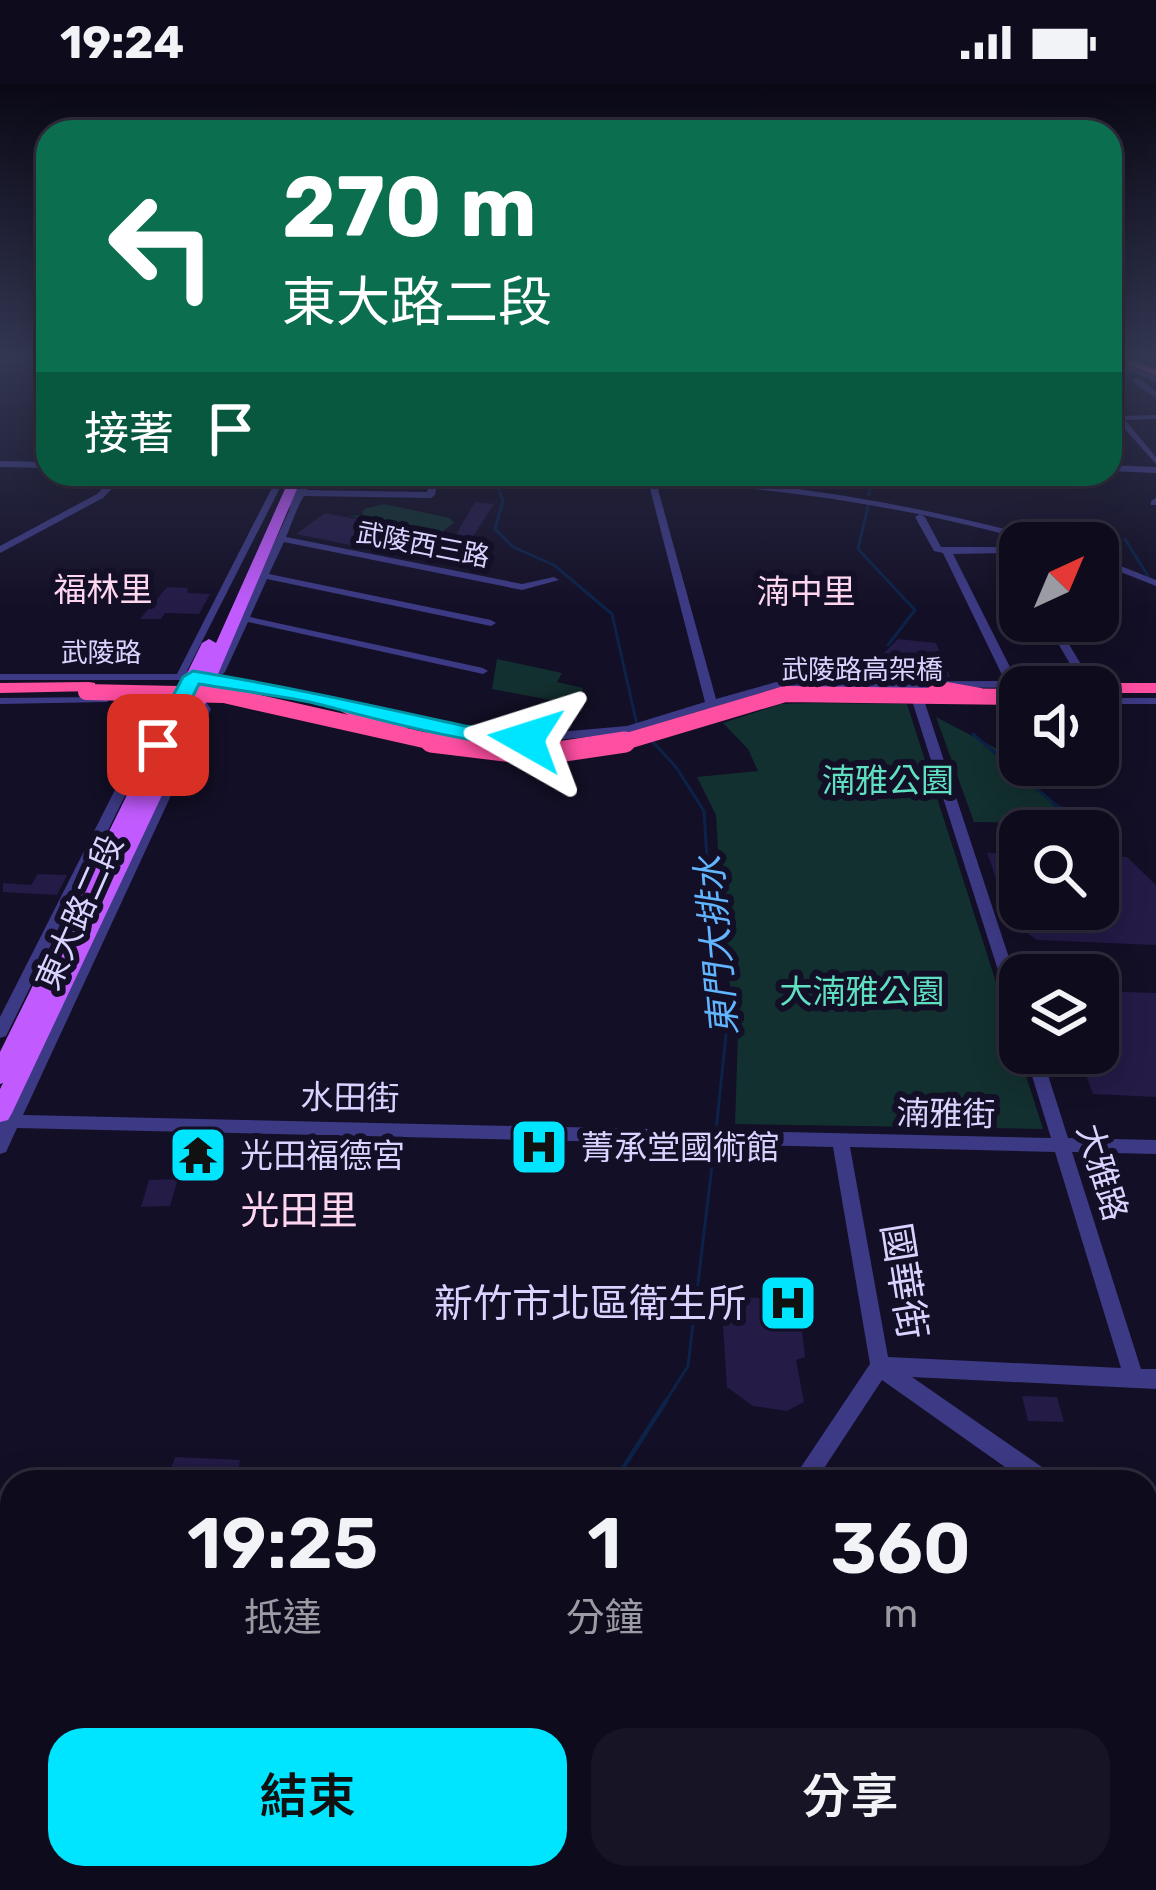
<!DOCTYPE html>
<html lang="zh-TW">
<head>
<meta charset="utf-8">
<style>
	body { margin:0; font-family:Rubik,"Noto Sans TC",sans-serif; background:#171425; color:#f1f3f6; height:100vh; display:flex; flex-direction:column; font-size:45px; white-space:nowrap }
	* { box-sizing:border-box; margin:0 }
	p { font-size:39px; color:#9b9ba3 }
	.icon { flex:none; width:66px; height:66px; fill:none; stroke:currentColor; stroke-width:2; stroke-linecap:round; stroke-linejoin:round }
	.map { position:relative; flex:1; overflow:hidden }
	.sheet { position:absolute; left:0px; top:1386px; width:1158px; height:420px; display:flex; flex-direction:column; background:#0e0b1c; border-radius:36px 36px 0 0; box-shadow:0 6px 30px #0003,0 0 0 3px #2e2b3b }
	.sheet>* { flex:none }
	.guide { position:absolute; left:36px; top:36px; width:1086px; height:366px; border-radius:36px; box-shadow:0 6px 30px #0003,0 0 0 3px #2e2b3b; background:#0b6e4f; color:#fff; overflow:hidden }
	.needle { width:78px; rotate:44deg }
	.controls { position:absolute; left:999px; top:438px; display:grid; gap:24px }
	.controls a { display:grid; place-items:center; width:120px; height:120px; border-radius:24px; background:#0e0b1c; box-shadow:0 6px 30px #0003,0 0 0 3px #2e2b3b; font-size:60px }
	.pin { position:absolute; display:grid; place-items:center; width:102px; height:102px; color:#fff; margin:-51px; border-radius:24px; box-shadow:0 6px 18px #0006 }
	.me { position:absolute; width:132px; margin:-66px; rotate:276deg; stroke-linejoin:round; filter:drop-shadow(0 0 9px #0008) }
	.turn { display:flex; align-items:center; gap:42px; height:252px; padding:0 48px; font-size:54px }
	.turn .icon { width:156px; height:156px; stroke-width:2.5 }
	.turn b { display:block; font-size:84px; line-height:102px }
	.then { display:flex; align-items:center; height:114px; padding:0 48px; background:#0003; gap:24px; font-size:45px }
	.eta { display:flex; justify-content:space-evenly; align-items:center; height:204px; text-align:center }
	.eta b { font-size:72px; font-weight:600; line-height:84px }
	.cta { display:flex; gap:24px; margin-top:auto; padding:24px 48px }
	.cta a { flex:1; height:138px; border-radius:36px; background:#00e5ff; color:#111; font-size:48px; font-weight:600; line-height:138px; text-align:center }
	.cta a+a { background:#171425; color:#f1f3f6 }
	.status { display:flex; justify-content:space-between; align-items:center; height:84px; padding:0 60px; background:#0e0b1c; direction:ltr }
	.status svg { height:33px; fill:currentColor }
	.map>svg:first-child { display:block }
	.green { fill:#12302f }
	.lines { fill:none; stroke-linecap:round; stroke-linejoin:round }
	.stream-far1 { stroke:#0c2248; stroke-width:3 }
	.stream { stroke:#0c2248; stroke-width:4.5 }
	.building { fill:#241b47 }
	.minor { fill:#3d3a85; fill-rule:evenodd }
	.major { fill:#c25bff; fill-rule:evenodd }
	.highway { fill:#ff4fa3; fill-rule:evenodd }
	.highway-bridge-far1 { stroke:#ff4fa3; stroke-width:16 }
	.highway-bridge { stroke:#ff4fa3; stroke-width:21 }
	.route { fill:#00e5ff; stroke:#0095a6; stroke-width:3 }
	.labels { text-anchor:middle; stroke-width:12; stroke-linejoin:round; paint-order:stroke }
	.far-street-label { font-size:27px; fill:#d9d4ff; stroke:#130f26 }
	.far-quarter-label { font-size:33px; fill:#ffd6f0; stroke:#130f26 }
	.park-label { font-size:33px; fill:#5fe0c0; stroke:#130f26 }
	.street-label { font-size:33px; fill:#d9d4ff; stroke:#130f26 }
	.poi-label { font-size:33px; fill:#d9d4ff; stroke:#130f26; text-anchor:start }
	.water-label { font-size:36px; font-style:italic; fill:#62b6ff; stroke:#130f26 }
	.quarter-label { font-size:39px; fill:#ffd6f0; stroke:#130f26 }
	.near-street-label { font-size:39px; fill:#d9d4ff; stroke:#130f26 }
	.near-poi-label { font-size:39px; fill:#d9d4ff; stroke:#130f26; text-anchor:end }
</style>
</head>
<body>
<div class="status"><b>19:24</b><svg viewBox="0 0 49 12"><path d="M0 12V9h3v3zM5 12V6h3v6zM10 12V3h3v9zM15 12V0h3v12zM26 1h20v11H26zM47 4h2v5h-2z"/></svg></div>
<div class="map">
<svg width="1156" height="1806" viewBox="0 0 1156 1806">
	<rect width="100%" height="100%" fill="#130f26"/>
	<!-- green -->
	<path class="green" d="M 384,420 L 450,434 L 454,439 L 443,447 L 447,452 L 349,432 L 362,431 L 364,425 Z
		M 497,575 L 562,589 L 557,598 L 583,604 L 577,621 L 492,605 Z
		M 810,619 L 907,620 L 1043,1045 L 735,1040 L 738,950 L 724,865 L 716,731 L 697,693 L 758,687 L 748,665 L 723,639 L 781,620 Z
		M 936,633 L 1001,667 L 1058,726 L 1089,740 L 974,738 Z
		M 12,1540 L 12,1724 L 0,1717 L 0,1542 Z
		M 81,1794 L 203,1794 L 212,1806 L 89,1806 Z"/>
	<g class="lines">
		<!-- stream-far1 -->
		<path class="stream-far1" d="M 493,390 L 503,417 L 495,445 L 513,463 L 554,481 L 612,530 L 637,641
			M 869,411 L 871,390
			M 869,418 L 858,465 L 915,526 L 888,561
			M 1125,455 L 1148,492
			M 973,650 L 1057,722 L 1111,745
			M 652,657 L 676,683 L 704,727 L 714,886 L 726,951 L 716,1047
			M 664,1320 L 688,1282 L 715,1057"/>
		<!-- stream -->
		<path class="stream" d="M 614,1398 L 666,1317
			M 606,1794 L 620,1806"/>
	</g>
	<!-- building -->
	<path class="building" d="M 475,418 L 494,420 L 463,468 L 439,464 L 454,454 Z
		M 325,429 L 367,437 L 386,442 L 360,463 L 296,450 Z
		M 167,503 L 188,504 L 187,509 L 210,510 L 199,530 L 165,529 L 161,535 L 140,535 Z
		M 898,555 L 936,559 L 950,593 L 870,593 L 862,569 L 884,569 Z
		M 987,769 L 1020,770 L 1020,825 L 1098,825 L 1098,772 L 1127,773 L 1156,801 L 1156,861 L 1037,856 L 1012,839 Z
		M 38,790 L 67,791 L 57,811 L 3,808 L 3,799 L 31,801 Z
		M 1098,907 L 1156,909 L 1156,1013 L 1093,1010 L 1078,969 L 1098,969 Z
		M 178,1095 L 170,1122 L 141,1123 L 149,1096 Z
		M 760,1201 L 797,1203 L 805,1273 L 796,1276 L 804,1318 L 787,1327 L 753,1322 L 727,1303 L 721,1212 L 760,1214 Z
		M 1022,1312 L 1057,1313 L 1064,1338 L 1028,1337 Z
		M 175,1373 L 240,1376 L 236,1398 L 167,1398 Z"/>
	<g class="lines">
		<!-- minor -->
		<path class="minor" d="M 1110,274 L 1156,293 L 1156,298 L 1110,279 Z
			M 1133,294 L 1139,294 L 1156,308 L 1156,314 L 1133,298 Z
			M 1110,321 L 1121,332 L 1156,331 L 1156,335 L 1125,336 L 1156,373 L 1156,380 L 1110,328 Z
			M 0,377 L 48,378 L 48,384 L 0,383 Z
			M 1110,381 L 1156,383 L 1156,389 L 1110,387 Z
			M 117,390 L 126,390 L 103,414 L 0,469 L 0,462 L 97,410 Z
			M 279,390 L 292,391 L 299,405 L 307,390 L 315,390 L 307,406 L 427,408 L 431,390 L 439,390 L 435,411 L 431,414 L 304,412 C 297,423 292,439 286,453 L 522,500 L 554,493 L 559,496 L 522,506 L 284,458 L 269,490 L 491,536 L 496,539 L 491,542 L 267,495 L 250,533 L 483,584 L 488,587 L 483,590 L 248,538 L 225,588 L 220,592 L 472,646 L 525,651 L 627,642 L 705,618 L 648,397 L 533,393 L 529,390 C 569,390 610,389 649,391 C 784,398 920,421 1051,457 L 1053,459 L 1038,459 C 913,424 786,404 656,398 L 716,615 L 776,598 L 1005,597 L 943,469 L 934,467 L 915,433 L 920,430 L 925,433 L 941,463 L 1010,463 C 1020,467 1020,478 1020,487 L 1017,486 L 1007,469 L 953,470 L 1017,597 L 1080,597 L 1045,537 L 1055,537 L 1091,597 L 1111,597 L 1117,600 L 1111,603 L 920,604 L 1020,907 L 1020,936 L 1015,934 L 1012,930 L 908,604 L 777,604 L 718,622 L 717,628 L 709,628 L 707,625 L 628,649 L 525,659 L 472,654 L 209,596 L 0,596 L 0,590 L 177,590 ZM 285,394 L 292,408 L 289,427 L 215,586 C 206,590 197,591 187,587 Z
			M 1089,390 L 1097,390 L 1101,397 L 1094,399 Z
			M 1156,414 L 1156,421 L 1151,421 L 1151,417 Z
			M 1098,473 L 1156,496 L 1156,502 L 1098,479 Z
			M 181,611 L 187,614 L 168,625 L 8,948 L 6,952 L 0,954 L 0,933 L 157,623 Z
			M 103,613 L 109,616 L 107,618 L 0,620 L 0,614 Z
			M 199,613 L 203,614 L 211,625 L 23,1031 L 1051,1054 L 1025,969 L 1041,969 L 1068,1054 L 1156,1056 L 1156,1070 L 1072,1068 L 1141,1285 L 1156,1285 L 1156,1305 L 912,1293 L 1052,1390 L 1055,1398 L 1026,1398 L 882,1296 L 815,1398 L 791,1398 L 870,1280 L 833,1063 L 17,1044 L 6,1068 L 0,1070 L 0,1030 L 7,1030 L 199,625 L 193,616 ZM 850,1063 L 1055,1068 L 1121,1284 L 888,1273 Z
			M 1098,614 L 1156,614 L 1156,620 L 1098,620 Z
			M 1146,1458 L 1156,1463 L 1156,1488 L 1146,1483 Z
			M 522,1794 L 551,1794 L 546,1806 L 517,1806 Z"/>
		<!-- major -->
		<path class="major" d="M 281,390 L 293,390 L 297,405 L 207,616 L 12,1029 L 8,1036 L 0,1038 L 0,1005 L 3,999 L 0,1000 L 0,968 L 202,559 L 209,555 L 216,559 L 285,405 Z
			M 0,1407 L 12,1413 L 12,1453 L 0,1447 Z
			M 0,1474 L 12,1480 L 12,1522 L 0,1516 Z
			M 210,1794 L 251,1794 L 256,1806 L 215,1806 Z
			M 281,1794 L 323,1794 L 328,1806 L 286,1806 Z"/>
		<!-- highway -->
		<path class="highway" d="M 1110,273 L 1124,273 L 1156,285 L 1156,292 Z
			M 936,596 L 981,604 L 990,609 L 981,614 L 930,605 L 927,601 Z
			M 89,598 L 95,599 L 95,607 L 0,609 L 0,599 Z
			M 1098,599 L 1156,599 L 1156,609 L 1098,609 L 1098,603 L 1090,603 Z
			M 341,615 L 381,633 L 405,639 L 407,643 L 398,649 L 367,641 L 335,624 L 332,620 Z"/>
		<!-- highway-bridge-far1 -->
		<path class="highway-bridge-far1" d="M 86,608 L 224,611 L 446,661
			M 614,661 L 785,610 L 1020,613"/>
		<!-- highway-bridge -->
		<path class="highway-bridge" d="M 431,658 L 538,671 L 625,658"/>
	</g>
	<!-- sky -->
	<linearGradient id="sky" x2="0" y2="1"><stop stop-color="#0a0815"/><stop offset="0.52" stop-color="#333752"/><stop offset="1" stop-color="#333752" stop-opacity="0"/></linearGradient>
	<rect width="1156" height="526" fill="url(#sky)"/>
	<!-- route -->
	<path class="route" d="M 193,587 C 285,602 374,622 465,642 C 487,646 520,642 536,655 C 512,675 348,627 310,618 C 273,611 236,606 199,600 L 166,666 L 150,666 L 147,661 L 183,593 Z"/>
	<!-- icons -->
	<defs>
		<g id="hospital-square" transform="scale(3)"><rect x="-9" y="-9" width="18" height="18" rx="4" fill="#00e5ff" stroke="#130f26"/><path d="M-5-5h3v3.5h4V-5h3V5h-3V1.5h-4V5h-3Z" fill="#111"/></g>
		<g id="temple-square" transform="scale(3)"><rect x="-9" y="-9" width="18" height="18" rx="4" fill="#00e5ff" stroke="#130f26"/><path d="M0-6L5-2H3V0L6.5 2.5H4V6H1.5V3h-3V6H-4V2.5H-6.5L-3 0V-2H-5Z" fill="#111"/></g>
	</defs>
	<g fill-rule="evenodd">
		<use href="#hospital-square" x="539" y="1063"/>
		<use href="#temple-square" x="198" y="1071"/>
		<use href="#hospital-square" x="788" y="1219"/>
	</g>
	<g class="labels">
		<!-- far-street labels -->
		<g class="far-street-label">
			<text transform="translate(423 461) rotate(11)" y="9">武陵西三路</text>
			<text x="101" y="578">武陵路</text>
			<text x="862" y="595">武陵路高架橋</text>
		</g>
		<!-- far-quarter labels -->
		<g class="far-quarter-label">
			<text x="103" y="517">福林里</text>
			<text x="806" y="519">湳中里</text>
		</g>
		<!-- park labels -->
		<g class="park-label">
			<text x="888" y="708">湳雅公園</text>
			<text x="862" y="919">大湳雅公園</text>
		</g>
		<!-- street labels -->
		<g class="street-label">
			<text transform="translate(79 828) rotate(-66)" y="12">東大路二段</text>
			<text transform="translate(350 1013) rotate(1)" y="12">水田街</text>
			<text transform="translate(946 1029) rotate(1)" y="12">湳雅街</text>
			<text transform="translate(1103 1088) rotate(73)" y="12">大雅路</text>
		</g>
		<!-- poi labels -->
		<g class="poi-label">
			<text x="581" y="1075">菁承堂國術館</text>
			<text x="240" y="1083">光田福德宮</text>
		</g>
		<!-- water labels -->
		<g class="water-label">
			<text transform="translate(716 862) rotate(-95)" y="13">東門大排水</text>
		</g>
		<!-- quarter labels -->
		<g class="quarter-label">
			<text x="299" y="1140">光田里</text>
		</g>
		<!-- near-street labels -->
		<g class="near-street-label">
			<text transform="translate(905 1197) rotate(81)" y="14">國華街</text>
		</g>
		<!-- near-poi labels -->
		<g class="near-poi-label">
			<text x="746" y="1233">新竹市北區衛生所</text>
		</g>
	</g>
</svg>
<div class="controls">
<a><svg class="needle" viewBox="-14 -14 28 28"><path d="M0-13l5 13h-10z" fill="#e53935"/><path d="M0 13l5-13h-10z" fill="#9b9ba3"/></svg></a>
<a><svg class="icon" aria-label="sound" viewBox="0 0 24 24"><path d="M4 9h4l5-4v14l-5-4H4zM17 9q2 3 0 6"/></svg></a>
<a><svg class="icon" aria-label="search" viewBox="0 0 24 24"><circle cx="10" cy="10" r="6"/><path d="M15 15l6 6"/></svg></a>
<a><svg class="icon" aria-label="layers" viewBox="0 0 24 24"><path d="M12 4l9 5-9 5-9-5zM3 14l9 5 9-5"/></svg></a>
</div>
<div class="pin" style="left:158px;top:661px;background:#d93025"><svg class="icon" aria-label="arrive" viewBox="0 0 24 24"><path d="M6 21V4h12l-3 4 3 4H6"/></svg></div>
<svg class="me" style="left:526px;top:655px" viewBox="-20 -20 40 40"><path d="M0-17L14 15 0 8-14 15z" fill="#00e5ff" stroke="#fff" stroke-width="4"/></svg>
<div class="guide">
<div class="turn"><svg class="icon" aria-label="left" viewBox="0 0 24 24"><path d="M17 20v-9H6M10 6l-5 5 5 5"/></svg><div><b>270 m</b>東大路二段</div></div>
<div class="then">接著<svg class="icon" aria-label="arrive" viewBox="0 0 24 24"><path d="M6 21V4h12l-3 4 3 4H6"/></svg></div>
</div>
<section class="sheet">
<div class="eta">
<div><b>19:25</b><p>抵達</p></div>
<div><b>1</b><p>分鐘</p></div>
<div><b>360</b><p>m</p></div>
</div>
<div class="cta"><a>結束</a><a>分享</a></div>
</section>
</div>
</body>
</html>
